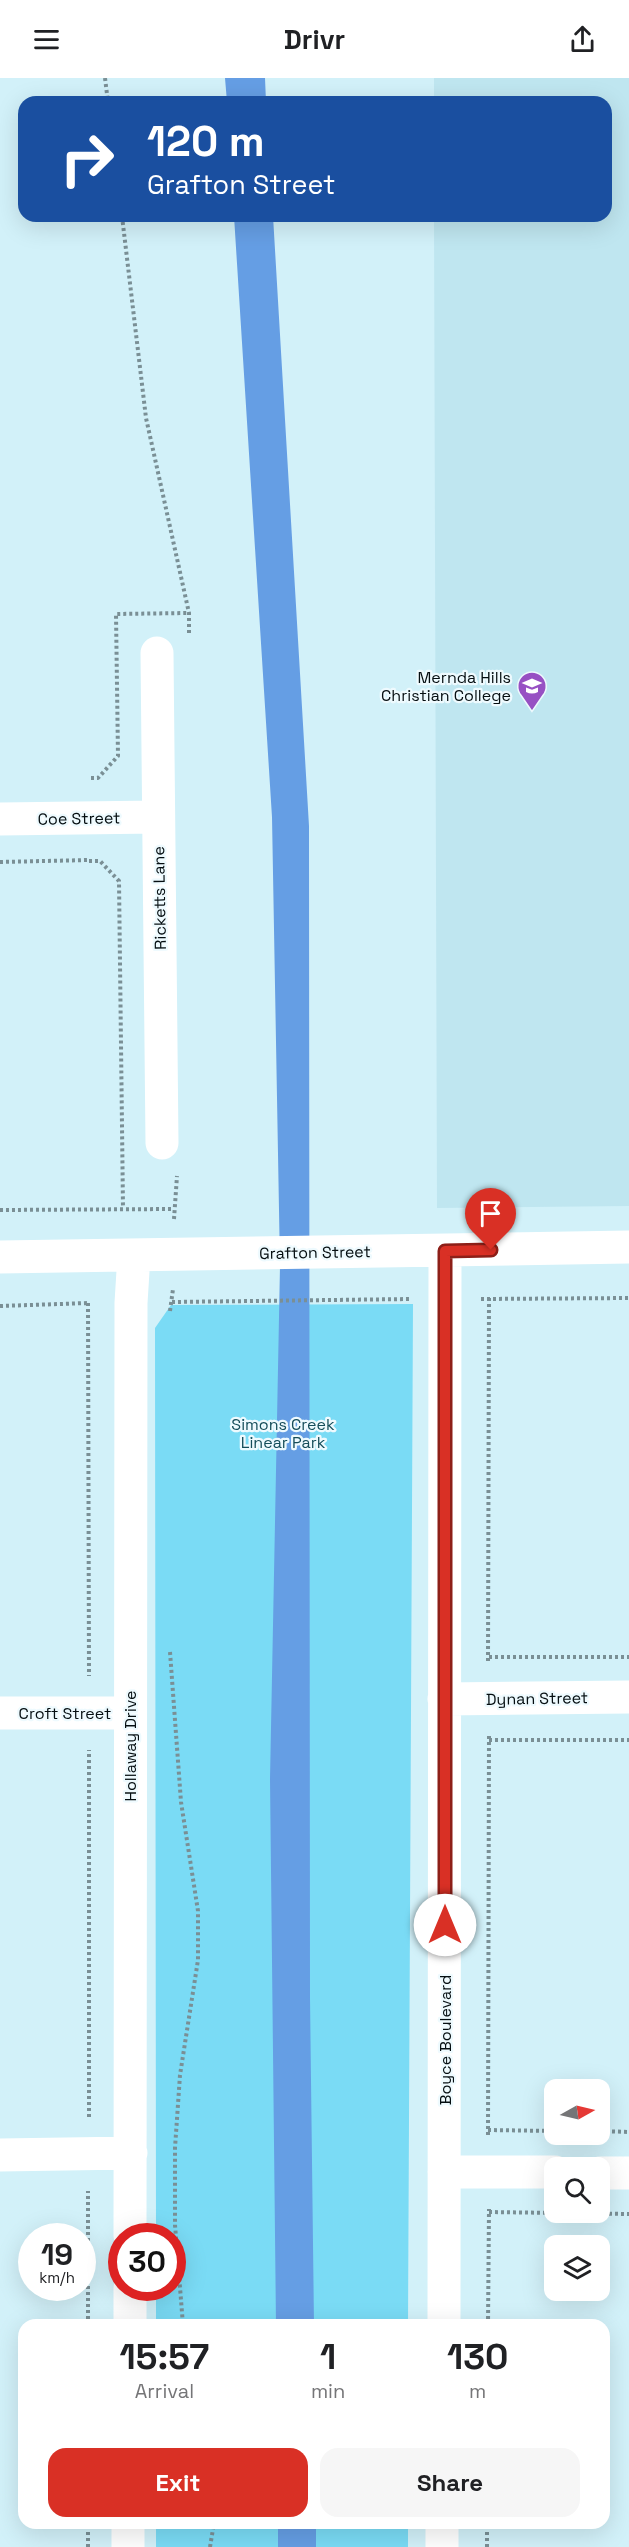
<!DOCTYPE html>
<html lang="en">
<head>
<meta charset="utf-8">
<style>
	body { margin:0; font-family:"Space Grotesk",sans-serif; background:#f6f6f6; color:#202124; height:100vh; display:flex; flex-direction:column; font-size:22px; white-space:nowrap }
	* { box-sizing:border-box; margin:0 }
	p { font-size:20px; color:#757577 }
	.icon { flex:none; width:33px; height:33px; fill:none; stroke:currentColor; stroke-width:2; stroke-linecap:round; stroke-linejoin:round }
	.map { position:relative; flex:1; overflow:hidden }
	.sheet { position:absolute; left:18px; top:2241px; width:592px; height:210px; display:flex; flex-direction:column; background:#fff; border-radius:18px; box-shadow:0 6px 24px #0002 }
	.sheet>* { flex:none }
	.hud { position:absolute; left:18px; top:18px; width:594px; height:126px; border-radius:18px; box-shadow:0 6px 24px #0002; background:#1a4fa0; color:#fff; overflow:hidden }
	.needle { width:39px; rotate:82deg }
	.controls { position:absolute; left:544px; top:2001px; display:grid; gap:12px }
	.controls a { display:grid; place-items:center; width:66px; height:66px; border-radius:12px; background:#fff; box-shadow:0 6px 24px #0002; font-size:30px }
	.speed { position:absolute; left:18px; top:2145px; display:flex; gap:12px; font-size:30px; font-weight:700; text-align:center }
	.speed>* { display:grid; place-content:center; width:78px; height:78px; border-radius:50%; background:#fff; box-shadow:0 6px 24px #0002; line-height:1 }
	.speed small { font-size:15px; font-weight:400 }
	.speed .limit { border:9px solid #d22; background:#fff; color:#111 }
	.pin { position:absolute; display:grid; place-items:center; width:51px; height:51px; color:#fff; margin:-62px -26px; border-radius:50% 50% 50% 0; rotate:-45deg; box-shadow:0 0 6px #0007 }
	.pin .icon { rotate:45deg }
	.me { position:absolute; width:66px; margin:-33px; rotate:0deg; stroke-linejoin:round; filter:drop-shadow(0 0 4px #0008) }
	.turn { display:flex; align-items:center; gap:21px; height:126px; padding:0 30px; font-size:27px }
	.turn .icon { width:78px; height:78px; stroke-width:2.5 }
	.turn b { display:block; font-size:42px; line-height:51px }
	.eta { display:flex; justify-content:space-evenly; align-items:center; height:102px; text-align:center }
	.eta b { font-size:36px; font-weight:600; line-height:42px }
	.button { display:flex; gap:12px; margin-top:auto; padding:12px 30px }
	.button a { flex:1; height:69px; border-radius:18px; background:#d93025; color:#fff; font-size:24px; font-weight:600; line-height:69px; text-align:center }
	.button a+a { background:#f6f6f6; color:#202124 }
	header { display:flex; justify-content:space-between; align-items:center; height:78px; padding:0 30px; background:#fff; font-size:27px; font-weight:600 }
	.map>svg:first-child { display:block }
	.built { fill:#bfe6f0 }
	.green { fill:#7adbf5 }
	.water { fill:#659ee4 }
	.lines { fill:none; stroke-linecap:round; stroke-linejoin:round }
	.path { stroke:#7a8f95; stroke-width:4; stroke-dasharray:3 3; stroke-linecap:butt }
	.minor { stroke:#fff; stroke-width:33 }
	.route-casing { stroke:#8d1f18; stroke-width:15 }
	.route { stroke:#d93025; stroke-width:10 }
	.labels { text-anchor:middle; stroke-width:4.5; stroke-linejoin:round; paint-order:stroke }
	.poi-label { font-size:16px; fill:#050e11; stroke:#eefafe; text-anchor:end }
	.street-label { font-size:16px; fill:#050e11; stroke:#eefafe }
	.park-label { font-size:16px; fill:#154d5a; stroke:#eefafe }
</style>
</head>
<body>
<header><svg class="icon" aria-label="menu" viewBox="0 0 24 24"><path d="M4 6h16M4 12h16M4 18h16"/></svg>Drivr<svg class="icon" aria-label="share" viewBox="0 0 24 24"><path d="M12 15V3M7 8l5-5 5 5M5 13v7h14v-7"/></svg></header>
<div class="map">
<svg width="629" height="2469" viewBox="0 0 629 2469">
	<rect width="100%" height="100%" fill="#d2f1f9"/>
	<!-- built -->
	<path class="built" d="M 434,0 L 629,0 L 629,1128 L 437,1130 L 434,138 L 606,138 L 606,24 L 434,24 Z"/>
	<!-- green -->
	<path class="green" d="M 413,1226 L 408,2247 L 156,2247 L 156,2210 L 172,2210 L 172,2158 L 156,2158 L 155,1250 L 171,1227 Z
		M 156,2445 L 408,2445 L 408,2469 L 156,2469 Z"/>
	<!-- water -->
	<path class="water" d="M 225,0 L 265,0 L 266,24 L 227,24 Z
		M 234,138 L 273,138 L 309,748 L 310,1920 L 314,2247 L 276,2247 L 270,1701 L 280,1188 L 272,739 Z
		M 278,2445 L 316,2445 L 316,2469 L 278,2469 Z"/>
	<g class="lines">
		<!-- path -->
		<path class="path" d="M 105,0 L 108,24
			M 122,138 L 146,340 L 189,535 L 189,558
			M 91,700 L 98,700 L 118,678 L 116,536 L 189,535
			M 89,783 L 100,783 L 119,803 L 123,1130
			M 0,784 L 89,782
			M 0,1132 L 173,1131
			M 174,1141 L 177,1098
			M 481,1221 L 629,1220
			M 172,1224 L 410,1221
			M 88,1225 L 89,1598
			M 0,1228 L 89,1225
			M 170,1233 L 173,1211
			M 170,1574 L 181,1724 L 198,1833 L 198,1882 L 180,1997 L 175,2070 L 175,2147 L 183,2247
			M 489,1579 L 629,1579
			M 488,1583 L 489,1220
			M 489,1662 L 629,1662
			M 89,2039 L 89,1672
			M 488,2052 L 555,2053
			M 600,2053 L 629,2054
			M 488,2057 L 489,1657
			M 489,2134 L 629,2136
			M 88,2247 L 88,2113
			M 488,2247 L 489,2131
			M 88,2469 L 88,2445
			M 210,2469 L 214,2445
			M 487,2469 L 487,2445"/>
		<!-- minor -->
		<path class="minor" d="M 157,575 L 162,1065
			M 0,741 L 157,739
			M 0,1179 L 629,1169
			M 444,1621 L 629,1619
			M 0,1635 L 130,1635
			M 0,2077 L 131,2075
			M 444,2094 L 555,2094
			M 600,2095 L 629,2095
			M 130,2158 L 131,1225 L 134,1177
			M 130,2247 L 130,2210
			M 444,2247 L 445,1173
			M 128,2469 L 128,2445
			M 442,2469 L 442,2445"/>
	</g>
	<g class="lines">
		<!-- route casing -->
		<g class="route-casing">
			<path id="route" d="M 445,1847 L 445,1173 L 491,1172"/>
		</g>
		<!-- route -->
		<use href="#route" class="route"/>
	</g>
	<!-- icons -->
	<defs>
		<g id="school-pin" transform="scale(1.5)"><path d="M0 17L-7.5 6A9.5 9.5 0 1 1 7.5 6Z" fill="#9750c3" stroke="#eefafe"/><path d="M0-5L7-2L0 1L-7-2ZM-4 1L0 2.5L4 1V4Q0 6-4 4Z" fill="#fff"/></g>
	</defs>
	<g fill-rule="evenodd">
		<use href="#school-pin" x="532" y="608"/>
	</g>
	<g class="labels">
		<!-- poi labels -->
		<g class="poi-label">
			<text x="511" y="605">Mernda Hills<tspan x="511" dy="18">Christian College</tspan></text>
		</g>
		<!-- street labels -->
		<g class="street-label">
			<text transform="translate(79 740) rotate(-1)" y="6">Coe Street</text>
			<text transform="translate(159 820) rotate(-91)" y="6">Ricketts Lane</text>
			<text transform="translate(315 1174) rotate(-1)" y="6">Grafton Street</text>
			<text transform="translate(537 1620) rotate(-1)" y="6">Dynan Street</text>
			<text x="65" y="1641">Croft Street</text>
			<text transform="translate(130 1668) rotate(-90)" y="6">Hollaway Drive</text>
			<text transform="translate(445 1962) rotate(-90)" y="6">Boyce Boulevard</text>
		</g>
		<!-- park labels -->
		<g class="park-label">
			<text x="283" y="1352">Simons Creek<tspan x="283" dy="18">Linear Park</tspan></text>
		</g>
	</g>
</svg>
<div class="controls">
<a><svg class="needle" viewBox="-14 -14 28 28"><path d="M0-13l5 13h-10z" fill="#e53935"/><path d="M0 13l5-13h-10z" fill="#757577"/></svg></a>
<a><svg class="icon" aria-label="search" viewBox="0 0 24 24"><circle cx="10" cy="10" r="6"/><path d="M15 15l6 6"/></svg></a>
<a><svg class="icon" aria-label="layers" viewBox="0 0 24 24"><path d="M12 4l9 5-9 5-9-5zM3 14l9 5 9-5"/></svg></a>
</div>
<div class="speed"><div>19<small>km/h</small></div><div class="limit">30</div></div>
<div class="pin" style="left:491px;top:1172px;background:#d93025"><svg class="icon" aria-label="arrive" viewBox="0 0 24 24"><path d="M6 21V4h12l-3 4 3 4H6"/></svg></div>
<svg class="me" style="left:445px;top:1847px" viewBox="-20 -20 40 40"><circle r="19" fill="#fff"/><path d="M0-13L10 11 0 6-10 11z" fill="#d93025"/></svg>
<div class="hud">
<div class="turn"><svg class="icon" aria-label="right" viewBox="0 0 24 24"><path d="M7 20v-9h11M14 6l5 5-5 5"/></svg><div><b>120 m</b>Grafton Street</div></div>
</div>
<section class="sheet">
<div class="eta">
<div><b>15:57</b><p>Arrival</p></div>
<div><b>1</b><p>min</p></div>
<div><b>130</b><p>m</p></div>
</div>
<div class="button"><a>Exit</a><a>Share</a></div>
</section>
</div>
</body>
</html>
